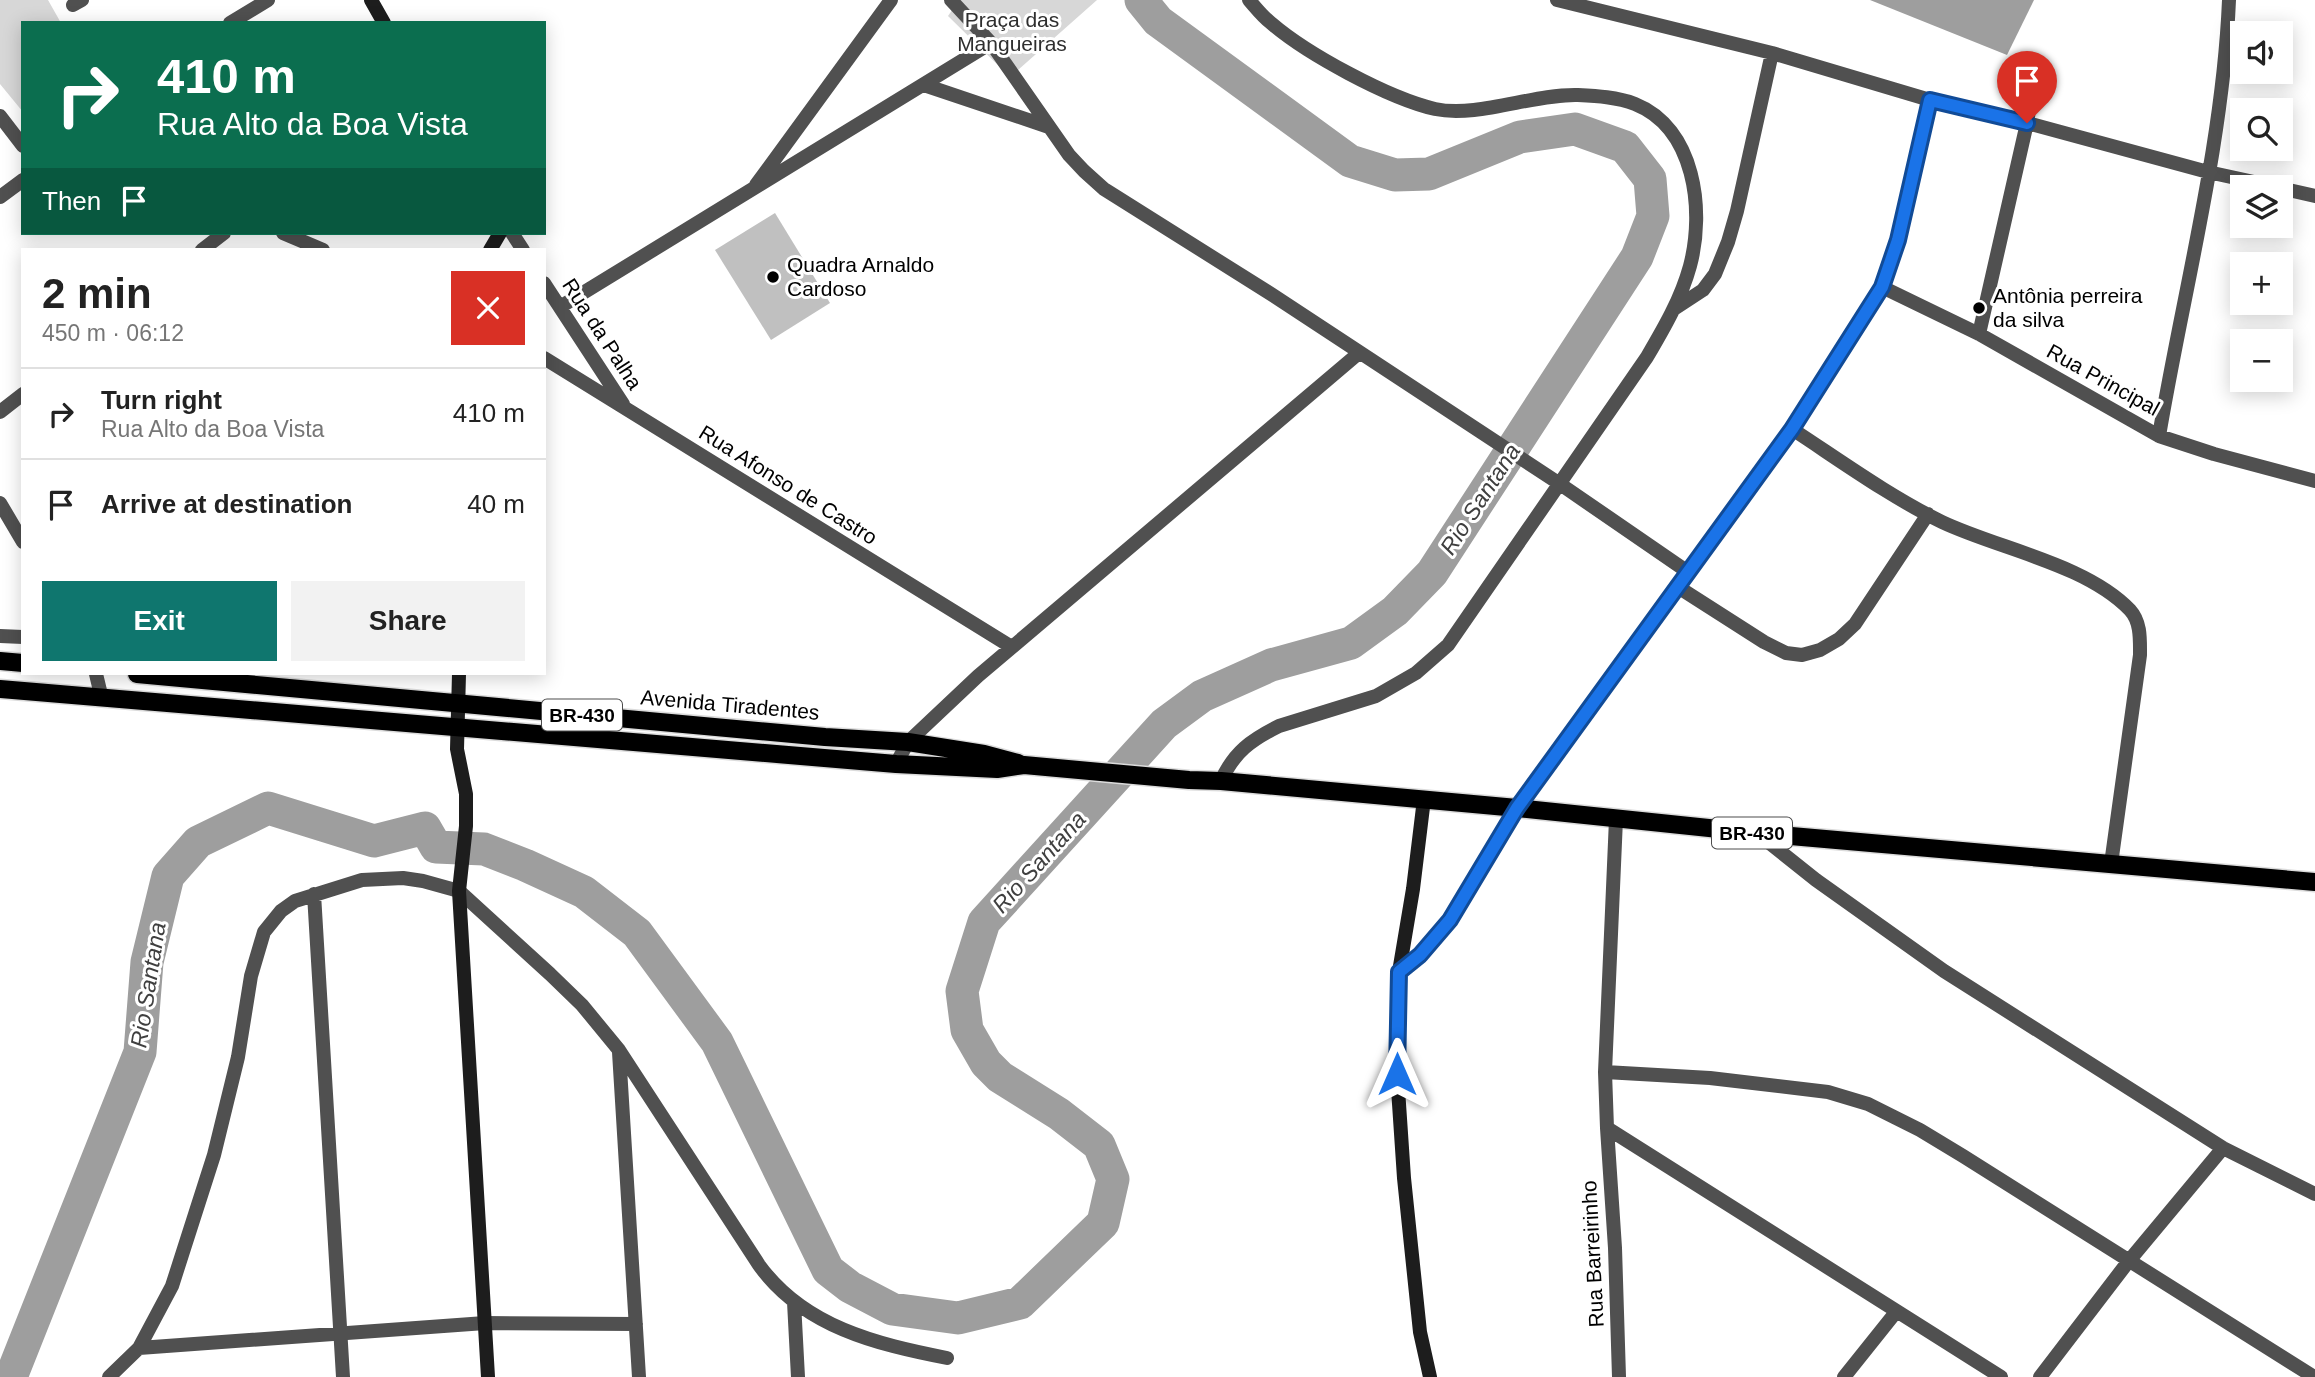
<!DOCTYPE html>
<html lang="en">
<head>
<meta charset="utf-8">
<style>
	body { margin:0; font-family:Arial,sans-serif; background:#f2f2f2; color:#222; height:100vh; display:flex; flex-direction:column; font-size:26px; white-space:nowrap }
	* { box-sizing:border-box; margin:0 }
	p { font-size:23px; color:#767676 }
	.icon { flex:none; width:38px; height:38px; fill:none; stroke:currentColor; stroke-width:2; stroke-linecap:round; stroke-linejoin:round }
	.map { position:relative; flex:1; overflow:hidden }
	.drawer { position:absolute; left:21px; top:248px; width:525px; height:427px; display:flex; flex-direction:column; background:#fff; border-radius:0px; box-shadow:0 4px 18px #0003 }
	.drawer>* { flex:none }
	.top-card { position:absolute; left:21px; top:21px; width:525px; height:214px; border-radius:0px; box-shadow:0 4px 18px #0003; background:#0b6e4f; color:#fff; overflow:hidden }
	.fabs { position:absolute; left:2230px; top:21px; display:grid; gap:14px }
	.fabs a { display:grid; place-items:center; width:63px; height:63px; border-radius:0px; background:#fff; box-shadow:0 4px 18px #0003; font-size:35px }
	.pin { position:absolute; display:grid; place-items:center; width:60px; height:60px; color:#fff; margin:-72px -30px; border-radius:50% 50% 50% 0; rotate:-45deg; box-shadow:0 0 7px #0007 }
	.pin .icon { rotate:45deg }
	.me { position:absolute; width:77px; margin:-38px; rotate:0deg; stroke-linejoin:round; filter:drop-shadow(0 0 5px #0008) }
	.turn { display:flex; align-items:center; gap:24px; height:147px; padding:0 21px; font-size:32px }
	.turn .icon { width:91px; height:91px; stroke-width:2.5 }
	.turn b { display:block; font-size:49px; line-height:60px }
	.then { display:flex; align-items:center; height:66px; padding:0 21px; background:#0003; gap:14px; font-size:26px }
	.round { display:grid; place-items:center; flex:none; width:74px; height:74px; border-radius:0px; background:#f2f2f2 }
	.overview { display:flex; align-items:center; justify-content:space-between; height:119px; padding:0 21px }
	h1 { font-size:42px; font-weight:800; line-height:52px }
	.button { display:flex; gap:14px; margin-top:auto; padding:14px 21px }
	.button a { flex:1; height:80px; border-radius:0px; background:#0f766e; color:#fff; font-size:28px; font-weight:800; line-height:80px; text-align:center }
	.button a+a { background:#f2f2f2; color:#222 }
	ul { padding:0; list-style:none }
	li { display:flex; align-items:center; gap:21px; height:91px; padding:0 21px; border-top:2px solid #e0e0e0 }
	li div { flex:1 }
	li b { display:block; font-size:26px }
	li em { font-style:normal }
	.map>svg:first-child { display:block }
	.green { fill:#d7d7d7 }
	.water { fill:#9e9e9e }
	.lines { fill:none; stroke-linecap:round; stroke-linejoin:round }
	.river { stroke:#9e9e9e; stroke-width:33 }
	.building { fill:#c0c0c0 }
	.primary-casing { stroke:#dbdbdb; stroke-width:21 }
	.street { stroke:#505050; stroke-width:14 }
	.secondary { stroke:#1d1d1d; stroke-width:14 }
	.primary { stroke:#000; stroke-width:18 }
	.route-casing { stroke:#114b97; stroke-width:18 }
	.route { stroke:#1a73e8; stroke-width:12 }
	.poi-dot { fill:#000; stroke:#fff; stroke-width:2.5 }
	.labels { text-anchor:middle; stroke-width:6; stroke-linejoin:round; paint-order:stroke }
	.shield { fill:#fff; stroke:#4c4c4c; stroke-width:2 }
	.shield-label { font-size:19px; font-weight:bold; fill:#000 }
	.park-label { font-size:21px; fill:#2e2e2e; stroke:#fff }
	.poi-label { font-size:21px; fill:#000; stroke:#fff; text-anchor:start }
	.street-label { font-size:21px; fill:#000; stroke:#fff }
	.water-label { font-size:23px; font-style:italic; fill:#3f3f3f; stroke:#fff }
</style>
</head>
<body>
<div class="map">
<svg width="2315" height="1377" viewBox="0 0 2315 1377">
	<rect width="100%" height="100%" fill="#fff"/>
	<!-- green -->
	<path class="green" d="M 0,0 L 48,0 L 61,23 L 23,23 L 23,112 L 0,84 Z
		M 959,0 L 1097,0 L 1010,77 L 948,16 Z"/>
	<!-- water -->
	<path class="water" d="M 1870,0 L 2034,0 L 2007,55 Z"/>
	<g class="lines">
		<!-- river -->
		<path class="river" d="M 11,1377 L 140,1052 L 147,962 L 168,876 L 198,842 L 268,808 L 374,841 L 425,828 L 436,847 L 484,849 L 525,865 L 584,892 L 637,933 L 717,1042 L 828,1270 L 850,1287 L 892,1309 L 958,1318 L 1020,1303 L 1103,1223 L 1113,1179 L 1099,1145 L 1059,1114 L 1000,1077 L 986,1063 L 967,1030 L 962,991 L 984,922 L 1164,724 L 1202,696 L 1271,665 L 1351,643 L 1395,611 L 1432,573 L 1637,257 L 1653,216 L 1650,179 L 1625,147 L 1575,129 L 1520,137 L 1429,174 L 1395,175 L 1350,161 L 1158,21 L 1141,0"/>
	</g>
	<!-- building -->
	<path class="building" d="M 775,213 L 830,303 L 771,340 L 715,250 Z"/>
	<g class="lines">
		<!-- primary casing -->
		<g class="primary-casing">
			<path id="primary" d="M 0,661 L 23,663
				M 137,674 L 825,737 L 908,742 L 984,754 L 1018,763
				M 0,689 L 896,764 L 997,769 L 1024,765 L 1189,780 L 1221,781 L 1517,808 L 1757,833 L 2315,882"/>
		</g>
		<!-- street -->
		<path class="street" d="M 951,0 L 991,43 L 1069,155 L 1084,171 L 1104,189 L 1271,294 L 1560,484 L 1688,572
			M 1557,0 L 1772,53 L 1930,100 L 2027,123 L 2208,172 L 2277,187
			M 73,5 L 82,0
			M 230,23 L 268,0
			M 924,85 L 1049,127
			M 0,116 L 23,146
			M 756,185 L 891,0
			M 2280,188 L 2315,196
			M 0,197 L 23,180
			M 283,233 L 323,250
			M 512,233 L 523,250
			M 202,250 L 224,233
			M 544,283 L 623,404
			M 1882,287 L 1979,334 L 2159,436 L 2214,454 L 2315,481
			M 560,307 L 991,43
			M 1674,309 L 1703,290 L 1715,274 L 1728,242 L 1737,211 L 1772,53
			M 1979,334 L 2027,123 L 2033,86
			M 544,358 L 1010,646
			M 0,412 L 23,394
			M 1792,429 C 1841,461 1889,496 1942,522 C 1999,549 2086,564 2130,610 C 2141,622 2140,639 2140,655 L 2111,864
			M 2159,436 C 2183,293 2223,145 2229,0
			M 0,503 L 23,542
			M 1678,587 L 1764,642 L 1786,653 L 1802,655 L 1820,650 L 1839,639 L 1855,624 L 1928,514
			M 0,636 L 23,637
			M 96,674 L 102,699
			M 896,764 L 908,742 L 978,676 L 1359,353
			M 1221,781 C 1234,752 1251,740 1279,726 L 1376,696 L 1416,673 L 1448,645 L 1647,357 C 1664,328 1681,299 1690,266 C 1705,210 1695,128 1635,104 C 1617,97 1596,96 1577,95 C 1533,94 1477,118 1435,109 C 1388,98 1307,54 1271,23 C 1263,17 1256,8 1249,0
			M 1616,819 L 1605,1072 L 1607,1128 L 2001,1377
			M 1757,833 L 1816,880 L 1944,971 L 2223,1148 L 2315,1194
			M 314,894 L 343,1377
			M 1399,972 L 1421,955 L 1450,920 L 1517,808 L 1792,429 L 1882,287 L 1898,240 L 1930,100
			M 619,1052 L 639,1377
			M 1605,1072 L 1710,1078 L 1828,1092 L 1868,1104 L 1920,1130 L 1963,1156 L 2314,1377
			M 1607,1128 L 1615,1248 L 1619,1377
			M 794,1302 L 798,1377
			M 139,1348 L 485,1323 L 636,1324
			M 109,1377 L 139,1348 L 172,1286 L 214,1155 L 238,1057 L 251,976 L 264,932 L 281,911 L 295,901 L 362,880 L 403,878 L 423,881 L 459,891 L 550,974 L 582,1005 L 619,1050 L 759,1265 C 804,1327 876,1344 947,1358
			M 1844,1377 L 1896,1312
			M 2040,1377 L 2128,1262 L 2223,1148"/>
		<!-- secondary -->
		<path class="secondary" d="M 371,0 L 384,23
			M 490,250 L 500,233
			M 459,674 L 457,749 L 466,794 L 466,826 L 459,891 L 488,1377
			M 1424,799 L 1413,889 L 1399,972 L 1397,1074 L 1404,1178 L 1420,1332 L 1430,1377"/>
		<!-- primary -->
		<use href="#primary" class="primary"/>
	</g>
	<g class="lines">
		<!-- route casing -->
		<g class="route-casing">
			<path id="route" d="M 1397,1074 L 1399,972 L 1420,955 L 1450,920 L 1517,808 L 1792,429 L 1882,287 L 1898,240 L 1930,100 L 2027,123"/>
		</g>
		<!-- route -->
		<use href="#route" class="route"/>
	</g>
	<!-- markers -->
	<g class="poi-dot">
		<circle cx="773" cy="277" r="7"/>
		<circle cx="1979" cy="308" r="7"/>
	</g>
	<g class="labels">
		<!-- shield labels -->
		<g class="shield">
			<rect x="542" y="699.5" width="80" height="31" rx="5"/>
			<rect x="1712" y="817.5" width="80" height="31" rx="5"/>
		</g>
		<g class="shield-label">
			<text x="582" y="722">BR-430</text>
			<text x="1752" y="840">BR-430</text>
		</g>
		<!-- park labels -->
		<g class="park-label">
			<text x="1012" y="27">Praça das<tspan x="1012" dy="24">Mangueiras</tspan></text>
		</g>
		<!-- poi labels -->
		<g class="poi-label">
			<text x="787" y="272">Quadra Arnaldo<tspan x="787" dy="24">Cardoso</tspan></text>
			<text x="1993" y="303">Antônia perreira<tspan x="1993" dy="24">da silva</tspan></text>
		</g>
		<!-- street labels -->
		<g class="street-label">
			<text transform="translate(602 334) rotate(57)" y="7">Rua da Palha</text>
			<text transform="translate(2103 380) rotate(29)" y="7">Rua Principal</text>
			<text transform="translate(788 485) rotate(32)" y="7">Rua Afonso de Castro</text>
			<text transform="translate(730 705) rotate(5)" y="7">Avenida Tiradentes</text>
			<text transform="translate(1593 1254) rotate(-93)" y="7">Rua Barreirinho</text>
		</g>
		<!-- water labels -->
		<g class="water-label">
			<text transform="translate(1480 499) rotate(-57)" y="8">Rio Santana</text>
			<text transform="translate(1039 862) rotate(-48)" y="8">Rio Santana</text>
			<text transform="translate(148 985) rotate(-81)" y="8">Rio Santana</text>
		</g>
	</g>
</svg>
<div class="fabs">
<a><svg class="icon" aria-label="sound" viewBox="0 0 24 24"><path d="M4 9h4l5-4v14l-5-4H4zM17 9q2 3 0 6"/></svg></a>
<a><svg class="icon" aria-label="search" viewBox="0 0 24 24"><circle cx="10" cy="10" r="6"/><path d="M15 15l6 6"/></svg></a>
<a><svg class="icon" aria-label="layers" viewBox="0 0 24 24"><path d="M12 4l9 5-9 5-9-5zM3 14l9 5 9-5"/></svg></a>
<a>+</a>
<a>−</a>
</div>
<div class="pin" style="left:2027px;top:123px;background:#d93025"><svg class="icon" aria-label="arrive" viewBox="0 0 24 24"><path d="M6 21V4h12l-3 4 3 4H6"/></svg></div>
<svg class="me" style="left:1397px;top:1074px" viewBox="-20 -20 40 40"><path d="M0-17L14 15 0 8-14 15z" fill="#1a73e8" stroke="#fff" stroke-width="4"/></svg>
<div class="top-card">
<div class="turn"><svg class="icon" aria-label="right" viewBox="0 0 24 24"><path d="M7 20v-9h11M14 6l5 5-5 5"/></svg><div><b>410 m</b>Rua Alto da Boa Vista</div></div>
<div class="then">Then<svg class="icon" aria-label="arrive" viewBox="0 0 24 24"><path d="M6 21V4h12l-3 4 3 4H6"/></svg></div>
</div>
<section class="drawer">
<div class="overview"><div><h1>2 min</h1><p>450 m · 06:12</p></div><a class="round" style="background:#d93025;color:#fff"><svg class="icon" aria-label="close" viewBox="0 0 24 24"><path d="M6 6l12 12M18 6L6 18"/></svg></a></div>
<ul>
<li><svg class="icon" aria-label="right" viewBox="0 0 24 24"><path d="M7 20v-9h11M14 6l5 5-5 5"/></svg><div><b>Turn right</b><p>Rua Alto da Boa Vista</p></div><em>410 m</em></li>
<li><svg class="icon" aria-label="arrive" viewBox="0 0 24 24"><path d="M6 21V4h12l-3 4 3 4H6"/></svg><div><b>Arrive at destination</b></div><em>40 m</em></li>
</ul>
<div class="button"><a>Exit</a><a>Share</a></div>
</section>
</div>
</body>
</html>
